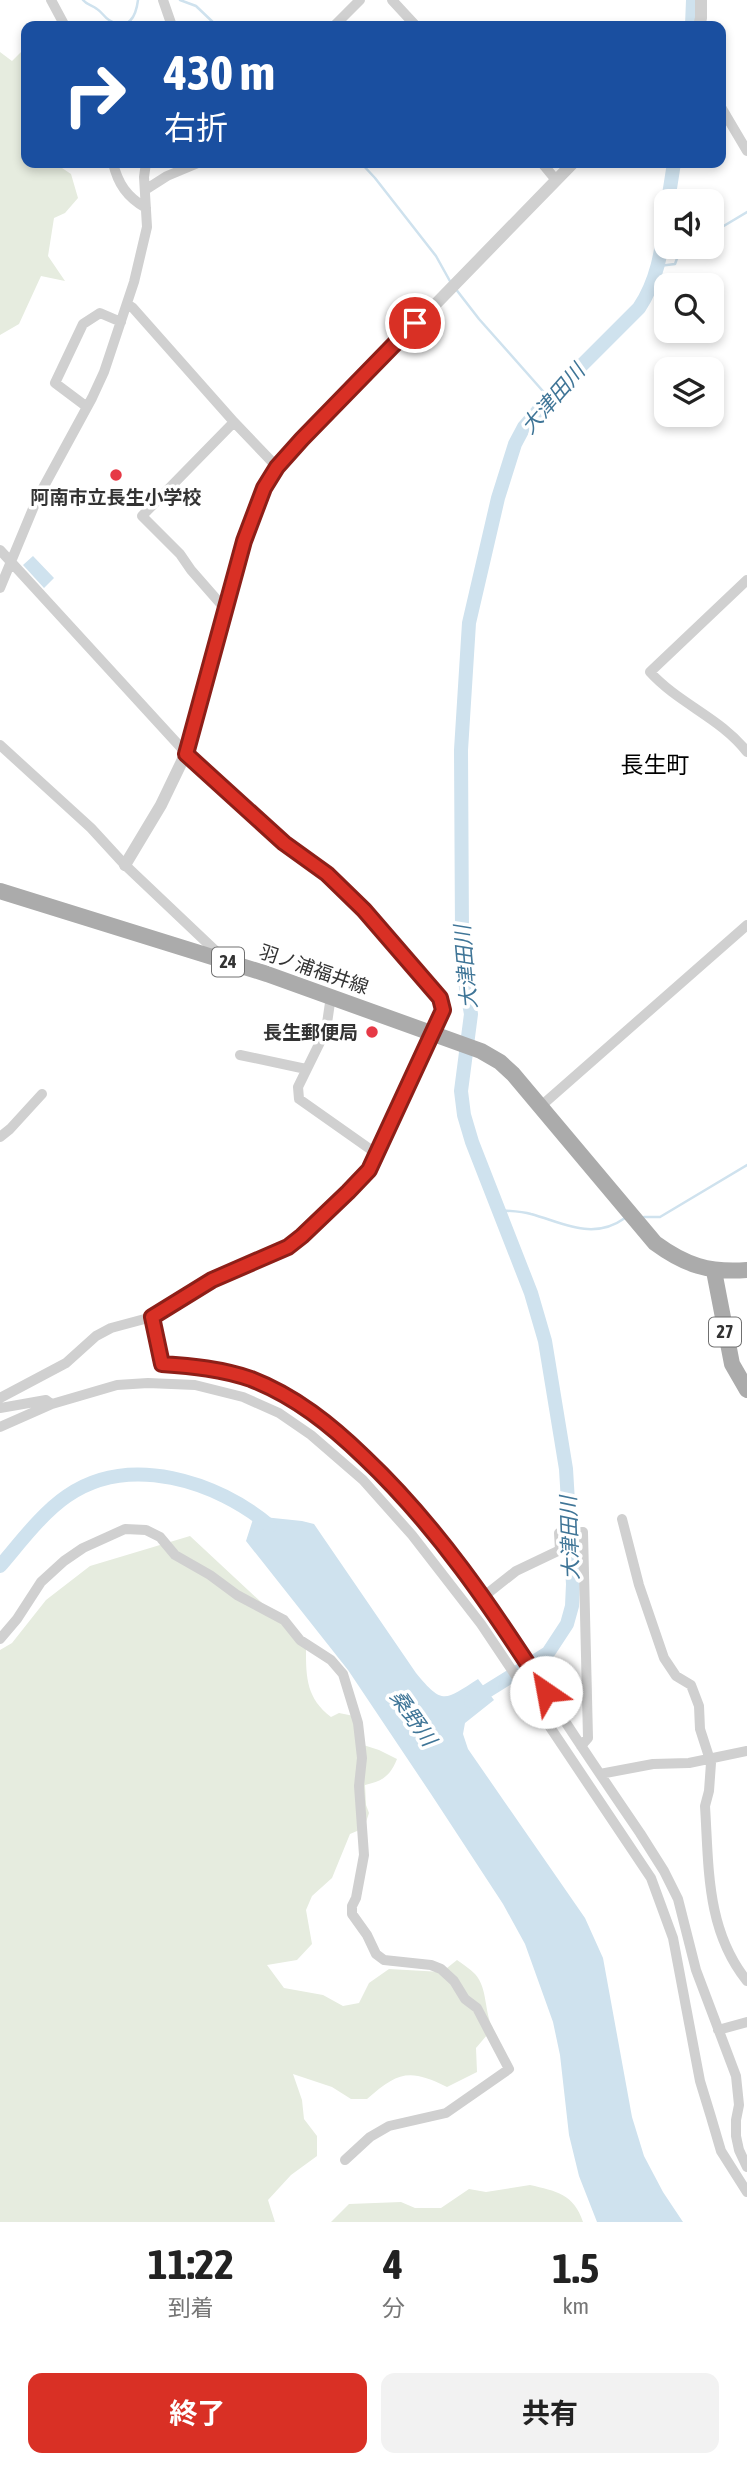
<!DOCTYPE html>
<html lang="ja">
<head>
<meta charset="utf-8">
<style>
	body { margin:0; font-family:"Asap Condensed","Noto Sans JP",sans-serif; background:#f2f2f2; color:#222; height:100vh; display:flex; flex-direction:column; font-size:26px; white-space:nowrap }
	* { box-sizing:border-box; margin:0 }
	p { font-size:23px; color:#767676 }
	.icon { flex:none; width:38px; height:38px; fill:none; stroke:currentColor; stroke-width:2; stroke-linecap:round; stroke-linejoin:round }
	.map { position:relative; height:2222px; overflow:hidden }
	.drawer { display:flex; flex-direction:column; background:#fff; flex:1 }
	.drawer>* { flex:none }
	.banner { position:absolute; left:21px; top:21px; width:705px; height:147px; border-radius:14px; box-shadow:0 4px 10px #0003; background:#1a4fa0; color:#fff; overflow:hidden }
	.controls { position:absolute; left:654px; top:189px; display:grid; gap:14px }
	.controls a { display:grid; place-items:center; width:70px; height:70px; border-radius:14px; background:#fff; box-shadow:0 4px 10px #0003; font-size:35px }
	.pin { position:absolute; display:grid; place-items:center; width:60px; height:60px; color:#fff; margin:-30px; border:4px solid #fff; border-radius:50%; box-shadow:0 2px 7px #0007 }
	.me { position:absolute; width:77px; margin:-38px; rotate:327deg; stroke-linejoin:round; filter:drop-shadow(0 0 5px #0008) }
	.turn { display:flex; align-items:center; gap:24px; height:147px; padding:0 28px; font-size:32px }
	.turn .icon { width:91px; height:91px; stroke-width:2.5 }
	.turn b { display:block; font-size:49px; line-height:60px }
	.eta { display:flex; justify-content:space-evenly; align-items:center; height:119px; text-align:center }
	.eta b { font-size:42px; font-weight:700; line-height:49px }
	.primary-button { display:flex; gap:14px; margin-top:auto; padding:14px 28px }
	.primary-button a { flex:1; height:80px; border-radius:14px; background:#d93025; color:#fff; font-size:28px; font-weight:700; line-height:80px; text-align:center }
	.primary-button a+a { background:#f2f2f2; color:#222 }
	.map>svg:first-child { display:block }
	.green { fill:#e6ecdf }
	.water { fill:#cfe2ee }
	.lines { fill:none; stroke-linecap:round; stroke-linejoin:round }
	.stream { stroke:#cfe2ee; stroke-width:2.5 }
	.river { stroke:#cfe2ee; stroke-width:14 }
	.minor { stroke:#d0d0d0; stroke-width:10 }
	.tertiary { stroke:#d0d0d0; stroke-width:12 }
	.primary { stroke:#ababab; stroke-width:16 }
	.route-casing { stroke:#8d1f18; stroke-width:18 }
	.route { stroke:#d93025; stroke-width:12 }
	.poi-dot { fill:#e63946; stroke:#fff; stroke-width:2.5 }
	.labels { text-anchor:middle; stroke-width:7; stroke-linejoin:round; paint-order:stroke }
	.shield { fill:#fff; stroke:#707070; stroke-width:2 }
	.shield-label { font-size:18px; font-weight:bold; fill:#333 }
	.poi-label { font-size:19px; font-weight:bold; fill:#333; stroke:#fff }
	.street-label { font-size:19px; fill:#333; stroke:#fff }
	.water-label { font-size:21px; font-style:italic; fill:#3f7597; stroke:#fff }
	.quarter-label { font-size:23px; fill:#000; stroke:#fff }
</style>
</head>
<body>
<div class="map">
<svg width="747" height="2222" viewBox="0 0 747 2222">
	<rect width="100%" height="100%" fill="#fff"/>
	<!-- green -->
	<path class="green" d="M 22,51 L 26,51 L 26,163 L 62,163 L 62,168 L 71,174 L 78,198 L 65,213 L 54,218 L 48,256 L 65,281 L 41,276 L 19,324 L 0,335 L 0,52 L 12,61 Z
		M 190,1536 L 306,1644 C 306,1675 305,1697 331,1717 L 339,1713 L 354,1716 L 357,1743 L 379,1750 L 397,1759 C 390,1776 383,1781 365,1785 L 366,1805 L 369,1813 L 364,1828 L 350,1834 L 332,1878 L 312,1896 L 306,1910 L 312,1944 L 297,1960 L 267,1965 L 284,1988 L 323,1995 L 343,2006 L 359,2003 L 369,1983 L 389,1969 L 442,1972 L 457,1960 C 463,1964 470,1969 475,1974 C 488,1988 484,2013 493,2028 L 476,2048 L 477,2072 L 447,2087 C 409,2068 398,2072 367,2099 L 351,2099 L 332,2087 L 293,2074 L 302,2100 L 304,2119 L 317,2136 L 317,2156 L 291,2175 L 268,2200 L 275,2222 L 0,2222 L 0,1650 L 12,1643 L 46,1600 L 90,1566 Z
		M 530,2185 C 556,2191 574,2194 583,2222 L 331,2222 L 349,2204 L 401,2202 L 415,2208 L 441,2208 L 469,2189 L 486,2192 Z"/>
	<!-- water -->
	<path class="water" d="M 33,556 L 54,578 L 44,588 L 23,565 Z
		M 254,1516 L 302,1521 L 314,1524 L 416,1673 C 443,1706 445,1700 478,1679 L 494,1700 L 465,1723 L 463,1734 L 468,1749 L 585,1918 L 603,1958 L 632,2117 L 644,2156 L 663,2192 L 683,2222 L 597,2222 L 579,2176 L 569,2135 L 560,2055 L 553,2022 L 525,1944 L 503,1904 L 431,1794 L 348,1670 L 246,1541 Z"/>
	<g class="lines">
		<!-- stream -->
		<path class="stream" d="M 83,0 C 87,5 92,5 97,9 C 102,12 104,17 109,20 C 129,32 136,16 138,0
			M 180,0 L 196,6 L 217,26
			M 361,163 L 375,178 L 436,256 L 451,283
			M 712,233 L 747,212
			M 659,266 L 675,264 L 679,253 L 689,247
			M 455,288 L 479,319 L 549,398
			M 498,1210 C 509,1211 521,1211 531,1214 C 564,1223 593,1241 625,1218
			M 644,1217 L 660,1217 L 747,1165"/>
		<!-- river -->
		<path class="river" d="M 692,26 L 693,0
			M 668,201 L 674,163
			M 0,1566 C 19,1544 42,1513 67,1496 C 129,1453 217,1481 270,1526
			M 471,1701 L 548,1653 L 567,1624 L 572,1606 L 573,1584 L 566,1469 L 545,1341 L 531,1293 L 472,1142 L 464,1115 L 461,1091 L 471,1014 L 465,982 L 462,933 L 461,750 L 469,623 L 498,498 L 515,444 L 524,427 L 549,398 L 639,308 C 659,278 662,246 667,211"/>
		<!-- minor -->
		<path class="minor" d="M 51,0 L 65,26
			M 163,0 L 172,26
			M 392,0 L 416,26
			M 334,26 L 360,0
			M 721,107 L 747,151
			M 113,163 C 118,184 127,197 146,208
			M 542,163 L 556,180
			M 145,190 L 167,176 L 198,163
			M 127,304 L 133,308 L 234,422 L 277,467
			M 87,407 L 55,383 L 83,324 L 100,313 L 121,322
			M 0,550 L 186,753 L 284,843 L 327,874 L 364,910 L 440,998 L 443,1010 L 369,1170 L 302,1236 L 288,1247 L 213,1280 L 152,1317 L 111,1328 L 96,1336 L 66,1363 L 0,1398
			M 747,580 L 650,672 C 679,704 721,718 747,752
			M 0,588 L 37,499 L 92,398 L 104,372 L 134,282 L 147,227 L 144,177 L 146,163
			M 226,610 L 191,570 L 180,554 L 142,516 L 234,422
			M 0,745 L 91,828 L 125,865 L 222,957
			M 331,996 L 326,1030 L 298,1087 L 299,1099 L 377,1154
			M 240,1055 L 306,1069
			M 541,1106 L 747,925
			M 0,1137 L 10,1129 L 42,1094
			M 152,1317 L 162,1364 C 204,1366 242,1374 280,1393 C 313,1410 341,1435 368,1460 C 444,1534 500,1621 557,1709 C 584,1751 612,1792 640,1833 L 664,1871 L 678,1899 L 696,1970 L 736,2076 L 739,2105 L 736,2120 L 736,2136 L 739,2150 L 747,2167
			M 0,1408 L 46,1400 L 50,1403
			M 0,1427 L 52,1404 L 117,1385 L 148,1383 L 195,1385 L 243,1397 L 279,1413 L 311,1435 L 363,1480 L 412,1535 L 481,1624 L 651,1878 L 673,1938 L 700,2081 L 711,2117 L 721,2151 L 747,2192
			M 622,1519 L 639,1585 L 664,1658 L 676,1676 L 691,1685 L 699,1706 L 700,1729 L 711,1763 L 709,1791 L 705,1806 C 709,1868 706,1930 747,1981
			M 483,1597 L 516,1571 L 560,1550 L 559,1533 L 583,1532 L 588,1738 L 581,1746
			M 0,1639 L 17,1619 L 41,1582 L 64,1561 L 83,1548 L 125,1529 L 146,1530 L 160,1537 L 175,1555 L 210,1575 L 237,1595 L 284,1620 L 300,1640 L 331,1660 L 343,1674 L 358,1723 L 362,1758 L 359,1786 L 364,1855 L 356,1898 L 352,1906 L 352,1914 L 367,1935 L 376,1954 L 384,1960 L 431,1965 L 441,1969 L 454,1981 L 465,1999 L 477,2008 L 509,2069 L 446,2113 L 389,2126 L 370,2137 L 345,2160
			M 600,1774 L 653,1764 L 689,1763 L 747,1751
			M 718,2030 L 747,2022"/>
		<!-- tertiary -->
		<path class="tertiary" d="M 699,26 L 701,18 L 701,0
			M 125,865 L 161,805 L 186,753 L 244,541 L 264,488 L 277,467 L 573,163"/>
		<!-- primary -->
		<path class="primary" d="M 0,891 L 267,974 L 481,1051 L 500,1062 L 513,1074 L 655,1243 C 685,1265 709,1273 747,1270
			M 714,1271 L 732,1364 L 747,1390"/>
	</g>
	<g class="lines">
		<!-- route casing -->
		<g class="route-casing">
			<path id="route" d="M 415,323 L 302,439 L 277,467 L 264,488 L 244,541 L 186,754 L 284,843 L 327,874 L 364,910 L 440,998 L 443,1010 L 369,1170 L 348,1192 L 302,1236 L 288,1247 L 212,1280 L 152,1317 L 162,1364 C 192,1366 222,1369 251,1379 C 295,1396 331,1425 364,1457 C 437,1526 492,1608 546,1692"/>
		</g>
		<!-- route -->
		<use href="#route" class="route"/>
	</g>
	<!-- markers -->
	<g class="poi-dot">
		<circle cx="116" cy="475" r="7"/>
		<circle cx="372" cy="1032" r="7"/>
	</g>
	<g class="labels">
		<!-- shield labels -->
		<g class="shield">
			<rect x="212" y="947.5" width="32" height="29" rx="5"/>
			<rect x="709" y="1317.5" width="32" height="29" rx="5"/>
		</g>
		<g class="shield-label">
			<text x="228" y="968">24</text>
			<text x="725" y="1338">27</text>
		</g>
		<!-- poi labels -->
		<g class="poi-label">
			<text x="116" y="504">阿南市立長生小学校</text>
			<text x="358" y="1039" text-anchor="end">長生郵便局</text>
		</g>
		<!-- street labels -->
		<g class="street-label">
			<text transform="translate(314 969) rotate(19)" y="7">羽ノ浦福井線</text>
		</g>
		<!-- water labels -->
		<g class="water-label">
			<text transform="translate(553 399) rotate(-49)" y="7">大津田川</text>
			<text transform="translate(466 967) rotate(-95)" y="7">大津田川</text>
			<text transform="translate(570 1538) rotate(-92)" y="7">大津田川</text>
			<text transform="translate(413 1718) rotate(55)" y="7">桑野川</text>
		</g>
		<!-- quarter labels -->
		<g class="quarter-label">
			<text x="655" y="773">長生町</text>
		</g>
	</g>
</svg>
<div class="controls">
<a><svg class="icon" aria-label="sound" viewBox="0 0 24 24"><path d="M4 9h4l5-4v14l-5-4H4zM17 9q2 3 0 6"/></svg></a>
<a><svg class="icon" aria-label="search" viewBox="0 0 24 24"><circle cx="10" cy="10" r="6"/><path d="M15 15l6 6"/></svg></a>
<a><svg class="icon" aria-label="layers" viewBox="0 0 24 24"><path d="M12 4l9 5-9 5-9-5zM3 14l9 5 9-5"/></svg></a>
</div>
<div class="pin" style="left:415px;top:323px;background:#d93025"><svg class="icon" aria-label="arrive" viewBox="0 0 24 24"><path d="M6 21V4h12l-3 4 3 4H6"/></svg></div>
<svg class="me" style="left:546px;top:1692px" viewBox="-20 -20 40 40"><circle r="19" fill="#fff"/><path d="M0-13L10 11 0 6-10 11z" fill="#d93025"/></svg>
<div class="banner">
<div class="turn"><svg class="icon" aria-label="right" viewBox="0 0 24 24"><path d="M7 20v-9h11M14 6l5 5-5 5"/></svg><div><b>430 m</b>右折</div></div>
</div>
</div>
<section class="drawer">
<div class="eta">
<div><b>11:22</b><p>到着</p></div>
<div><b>4</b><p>分</p></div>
<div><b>1.5</b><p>km</p></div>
</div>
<div class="primary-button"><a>終了</a><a>共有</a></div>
</section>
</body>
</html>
